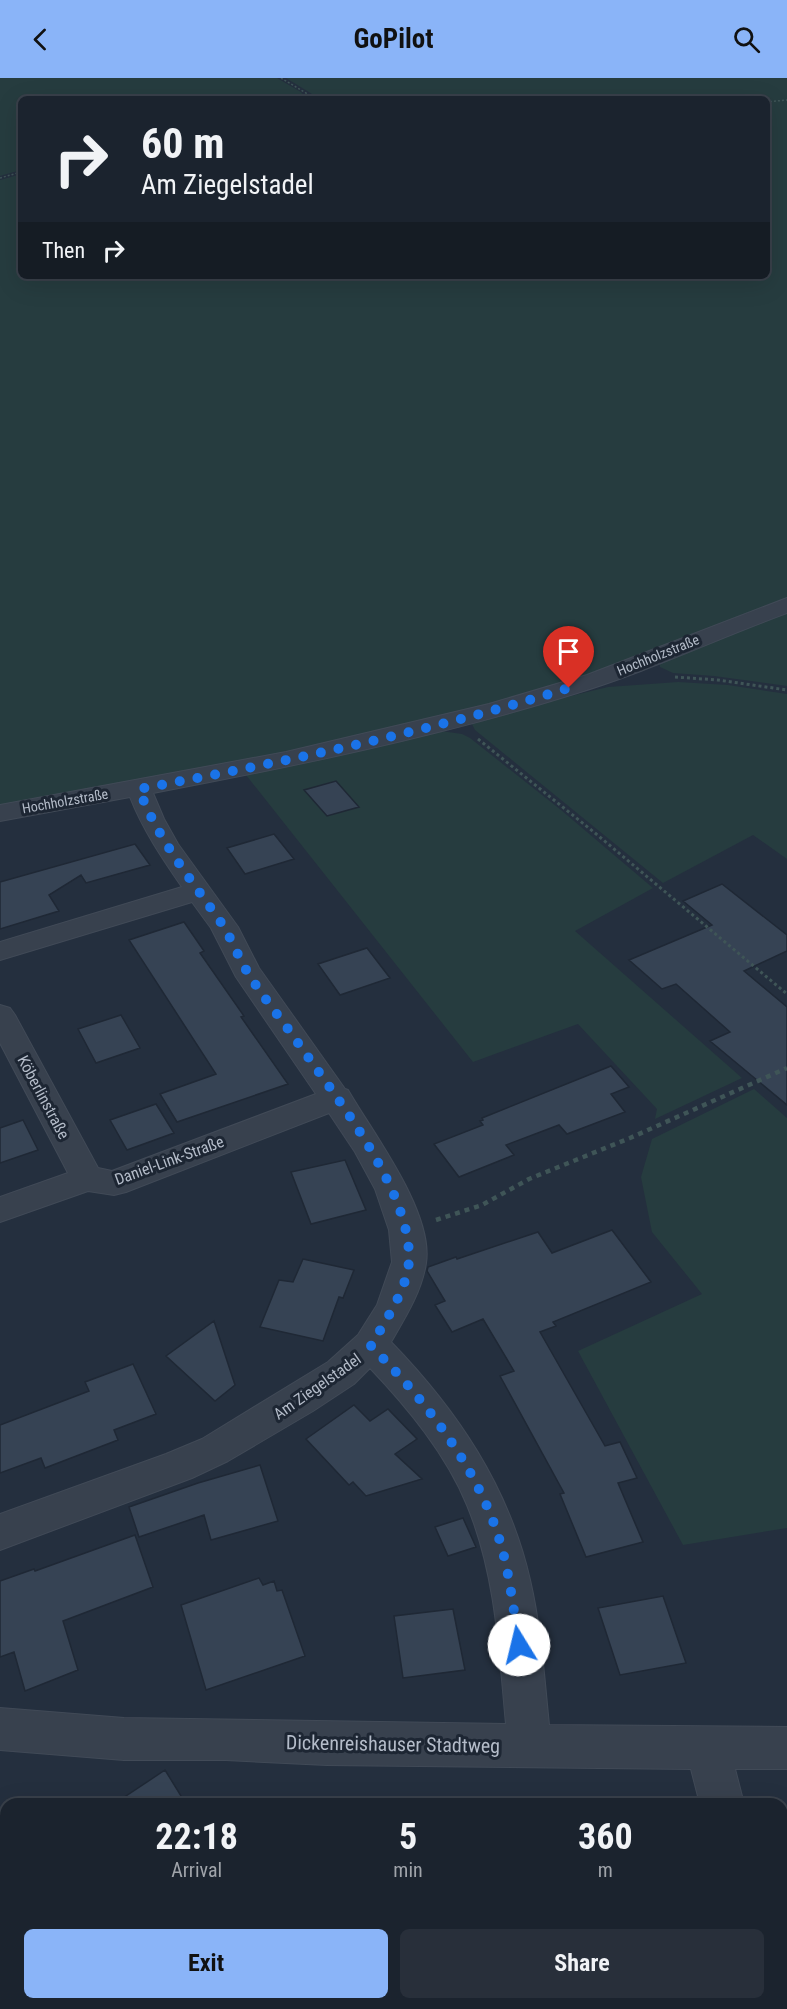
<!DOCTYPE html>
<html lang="en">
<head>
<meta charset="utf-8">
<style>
	body { margin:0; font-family:"Roboto Condensed",sans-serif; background:#282f3a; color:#f1f3f6; height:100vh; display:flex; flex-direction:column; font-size:22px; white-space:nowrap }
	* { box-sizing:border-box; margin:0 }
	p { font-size:20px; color:#a0a4aa }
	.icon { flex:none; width:33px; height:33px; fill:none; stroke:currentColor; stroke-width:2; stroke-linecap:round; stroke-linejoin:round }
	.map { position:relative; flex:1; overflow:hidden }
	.side { position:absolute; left:0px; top:1720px; width:788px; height:212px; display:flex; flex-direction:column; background:#1b232e; border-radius:18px 18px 0 0; box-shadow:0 6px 24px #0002,0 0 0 2px #39404a }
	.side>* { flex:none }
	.banner { position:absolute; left:18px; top:18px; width:752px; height:183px; border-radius:9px; box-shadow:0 6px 24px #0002,0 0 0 2px #39404a; background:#1b232e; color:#f1f3f6; overflow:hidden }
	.pin { position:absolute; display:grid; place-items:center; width:51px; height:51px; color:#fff; margin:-62px -26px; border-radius:50% 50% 50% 0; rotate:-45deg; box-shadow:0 0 6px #0007 }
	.pin .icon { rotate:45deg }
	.me { position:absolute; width:66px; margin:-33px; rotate:351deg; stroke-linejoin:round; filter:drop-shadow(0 0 4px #0008) }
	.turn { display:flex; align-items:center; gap:21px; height:126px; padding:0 24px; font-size:27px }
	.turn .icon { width:78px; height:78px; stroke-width:2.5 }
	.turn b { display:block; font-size:42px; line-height:51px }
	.then { display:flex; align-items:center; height:57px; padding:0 24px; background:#0003; gap:12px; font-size:22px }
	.eta { display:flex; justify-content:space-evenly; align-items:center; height:102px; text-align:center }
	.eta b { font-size:36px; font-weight:700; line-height:42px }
	.action { display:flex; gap:12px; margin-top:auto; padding:12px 24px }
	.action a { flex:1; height:69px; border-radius:9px; background:#8ab4f8; color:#111; font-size:24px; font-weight:700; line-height:69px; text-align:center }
	.action a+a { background:#282f3a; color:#f1f3f6 }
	header { display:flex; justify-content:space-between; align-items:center; height:78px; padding:0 24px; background:#8ab4f8; color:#111; font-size:27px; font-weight:700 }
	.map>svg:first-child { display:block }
	.green { fill:#263c3f }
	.building { fill:#364354; stroke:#1f2835; stroke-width:1.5 }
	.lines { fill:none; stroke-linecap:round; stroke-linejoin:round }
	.street-casing { stroke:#414a57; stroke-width:2 }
	.path-far2 { stroke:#3f5557; stroke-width:1.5; stroke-dasharray:2 2; stroke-linecap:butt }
	.path-far1 { stroke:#3f5557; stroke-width:3; stroke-dasharray:3 3; stroke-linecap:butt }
	.path { stroke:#3f5557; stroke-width:4.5; stroke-dasharray:5 5; stroke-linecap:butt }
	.street { fill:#38414e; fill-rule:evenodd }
	.route { stroke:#1a73e8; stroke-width:10; stroke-dasharray:0 18 }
	.labels { text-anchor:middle; stroke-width:6; stroke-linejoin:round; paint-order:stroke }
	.far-street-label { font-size:14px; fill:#b4bcc9; stroke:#1d2633 }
	.street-label { font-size:16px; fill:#b4bcc9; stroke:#1d2633 }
	.near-street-label { font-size:20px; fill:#b4bcc9; stroke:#1d2633 }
</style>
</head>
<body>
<header><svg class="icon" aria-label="back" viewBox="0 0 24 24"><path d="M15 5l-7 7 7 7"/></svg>GoPilot<svg class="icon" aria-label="search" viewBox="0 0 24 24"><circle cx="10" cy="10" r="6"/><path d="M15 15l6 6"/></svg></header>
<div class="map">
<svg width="787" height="1931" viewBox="0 0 787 1931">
	<rect width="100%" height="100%" fill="#242f3e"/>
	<!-- green -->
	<path class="green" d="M 0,0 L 277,0 L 301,14 L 307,21 L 21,21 L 21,92 L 0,98 Z
		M 286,0 L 787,0 L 787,520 C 706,550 628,586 545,611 C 367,664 183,695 0,728 L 0,102 L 21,96 L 21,198 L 766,198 L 766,21 L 316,21 L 312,16 Z
		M 787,535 L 787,608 L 714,598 L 673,595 L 660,589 L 660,586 L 672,579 Z
		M 678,604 L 728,607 L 787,616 L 787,781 L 753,757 L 663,805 L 475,652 L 472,646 L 546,624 L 608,609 Z
		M 441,653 L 462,656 L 470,660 L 561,732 L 653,810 L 575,853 L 742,1000 L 655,1041 L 657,1031 L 578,946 L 473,984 L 246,697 Z
		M 754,1011 L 787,1040 L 787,1450 L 683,1467 L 578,1273 L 702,1216 L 652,1154 L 641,1099 L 652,1061 Z"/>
	<!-- building -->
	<path class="building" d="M 336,703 L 359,729 L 327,738 L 304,712 Z
		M 274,756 L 294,781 L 245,796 L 227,770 Z
		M 135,766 L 150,787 L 86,805 L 81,797 L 49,817 L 59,833 L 0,851 L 0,804 Z
		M 722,806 L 787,857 L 787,873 L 744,893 L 787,929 L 787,1027 L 710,963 L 730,954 L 676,906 L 662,911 L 629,882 L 712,847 L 683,823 Z
		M 184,844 L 204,873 L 200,875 L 244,938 L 241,939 L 288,1006 L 177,1044 L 160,1016 L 216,996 L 129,862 Z
		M 367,870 L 390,900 L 340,917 L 318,886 Z
		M 121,937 L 140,970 L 96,985 L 78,951 Z
		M 611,988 L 629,1009 L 611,1016 L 625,1034 L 567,1056 L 559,1047 L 506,1067 L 514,1077 L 459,1099 L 434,1066 L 483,1047 L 480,1043 L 483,1042 L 482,1040 Z
		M 156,1026 L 174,1055 L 127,1072 L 110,1042 Z
		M 23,1042 L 38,1072 L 0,1085 L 0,1050 Z
		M 345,1082 L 366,1132 L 311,1146 L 291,1094 Z
		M 612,1152 L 651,1204 L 553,1244 L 556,1248 L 540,1254 L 605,1368 L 620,1364 L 637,1400 L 618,1405 L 643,1464 L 586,1479 L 560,1416 L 564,1415 L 500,1298 L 514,1293 L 483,1241 L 452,1254 L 435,1227 L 445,1223 L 427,1193 L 428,1189 L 456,1179 L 457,1181 L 538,1154 L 552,1175 Z
		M 303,1181 L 354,1192 L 343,1220 L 339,1219 L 323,1263 L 260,1249 L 279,1202 L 293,1204 Z
		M 214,1243 L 235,1307 L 215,1323 L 166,1278 Z
		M 133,1286 L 156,1336 L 114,1352 L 118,1362 L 45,1390 L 41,1380 L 0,1395 L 0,1347 L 89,1313 L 85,1304 Z
		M 354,1327 L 370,1343 L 388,1331 L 417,1361 L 395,1376 L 422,1401 L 366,1418 L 353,1404 L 349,1407 L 306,1361 Z
		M 260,1387 L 278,1443 L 211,1462 L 204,1437 L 139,1459 L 129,1429 L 198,1405 Z
		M 463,1440 L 476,1469 L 448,1478 L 435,1449 Z
		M 135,1457 L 153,1509 L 63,1543 L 78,1592 L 25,1613 L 14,1574 L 0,1579 L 0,1503 L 34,1491 L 35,1493 Z
		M 259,1500 L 263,1507 L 274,1503 L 277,1513 L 282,1512 L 305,1578 L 206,1612 L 181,1527 Z
		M 663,1518 L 686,1585 L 620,1597 L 598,1530 Z
		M 453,1531 L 465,1592 L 403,1600 L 394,1538 Z
		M 165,1692 L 186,1726 L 114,1726 Z"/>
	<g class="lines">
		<!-- street casing -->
		<g class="street-casing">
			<path id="street" d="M 787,520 L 787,535 C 716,561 647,594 574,616 C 436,659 295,688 153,715 L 164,741 L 178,766 L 238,849 L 259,890 L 345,1011 L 348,1012 C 372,1054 434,1134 426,1185 C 422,1213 405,1240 391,1264 C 457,1332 509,1409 530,1502 C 541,1549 544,1598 549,1647 L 787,1649 L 787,1691 L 735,1691 L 744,1726 L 700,1726 L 691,1691 L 327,1687 L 226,1682 L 124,1682 L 0,1672 L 0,1630 L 124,1640 L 506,1646 C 499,1572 496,1497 467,1427 C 446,1376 408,1330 370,1290 L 354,1306 L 313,1333 L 228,1383 L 192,1400 L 0,1472 L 0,1436 L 166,1376 L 202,1361 L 328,1284 L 358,1257 L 377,1227 L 392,1184 L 389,1152 L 375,1111 L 355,1074 L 329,1035 L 126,1114 L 114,1117 L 88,1113 L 0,1144 L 0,1119 L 68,1095 L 0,965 L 0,927 L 10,930 L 15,937 L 98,1090 L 112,1093 L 316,1016 L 236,899 L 211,850 L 192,824 L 0,882 L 0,864 L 182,809 C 162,780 143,752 130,719 L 0,743 L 0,727 L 286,674 L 489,626 L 587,597 Z
				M 782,1907 L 787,1909 L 787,1931 L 746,1931 L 746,1926 L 782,1926 Z"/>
		</g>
		<!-- path-far2 -->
		<path class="path-far2" d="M 281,0 L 306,15 L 311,21
			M 766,24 L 787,22
			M 0,100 L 21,94"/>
		<!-- path-far1 -->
		<path class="path-far1" d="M 675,599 L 718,602 L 787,612
			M 478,661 L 595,755 L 787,916"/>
		<!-- path -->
		<path class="path" d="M 436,1142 L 482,1127 L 529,1101 L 630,1060 L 787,990"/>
		<!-- street -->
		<use href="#street" class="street"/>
	</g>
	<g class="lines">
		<!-- route -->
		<path class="route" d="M 519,1567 C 513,1529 509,1488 496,1451 C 471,1381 423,1320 371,1268 C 385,1243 409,1209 409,1180 C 410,1112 336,1019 298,965 C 281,940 260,916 245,890 C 237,876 231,860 222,846 C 191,801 158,762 139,711 C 284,684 428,654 569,610"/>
	</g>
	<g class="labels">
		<!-- far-street labels -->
		<g class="far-street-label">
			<text transform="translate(658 577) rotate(-22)" y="5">Hochholzstraße</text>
			<text transform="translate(65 723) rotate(-10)" y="5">Hochholzstraße</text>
		</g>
		<!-- street labels -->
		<g class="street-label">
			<text transform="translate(44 1019) rotate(62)" y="6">Köberlinstraße</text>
			<text transform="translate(169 1082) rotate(-20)" y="6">Daniel-Link-Straße</text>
			<text transform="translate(317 1308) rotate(-35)" y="6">Am Ziegelstadel</text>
		</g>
		<!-- near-street labels -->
		<g class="near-street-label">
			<text transform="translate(393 1666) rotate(1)" y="7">Dickenreishauser Stadtweg</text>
		</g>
	</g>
</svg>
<div class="pin" style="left:569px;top:610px;background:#d93025"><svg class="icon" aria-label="arrive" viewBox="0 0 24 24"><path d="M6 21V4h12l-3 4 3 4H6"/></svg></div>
<svg class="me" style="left:519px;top:1567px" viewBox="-20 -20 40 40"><circle r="19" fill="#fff"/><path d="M0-13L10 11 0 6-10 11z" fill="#1a73e8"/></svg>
<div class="banner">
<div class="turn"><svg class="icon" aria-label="right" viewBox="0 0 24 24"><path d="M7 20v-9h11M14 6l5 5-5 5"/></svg><div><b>60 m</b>Am Ziegelstadel</div></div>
<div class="then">Then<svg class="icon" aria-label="right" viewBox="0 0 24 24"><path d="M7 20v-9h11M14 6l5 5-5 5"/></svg></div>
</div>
<section class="side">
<div class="eta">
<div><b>22:18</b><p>Arrival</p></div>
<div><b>5</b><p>min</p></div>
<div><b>360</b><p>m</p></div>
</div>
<div class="action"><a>Exit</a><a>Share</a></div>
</section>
</div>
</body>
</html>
